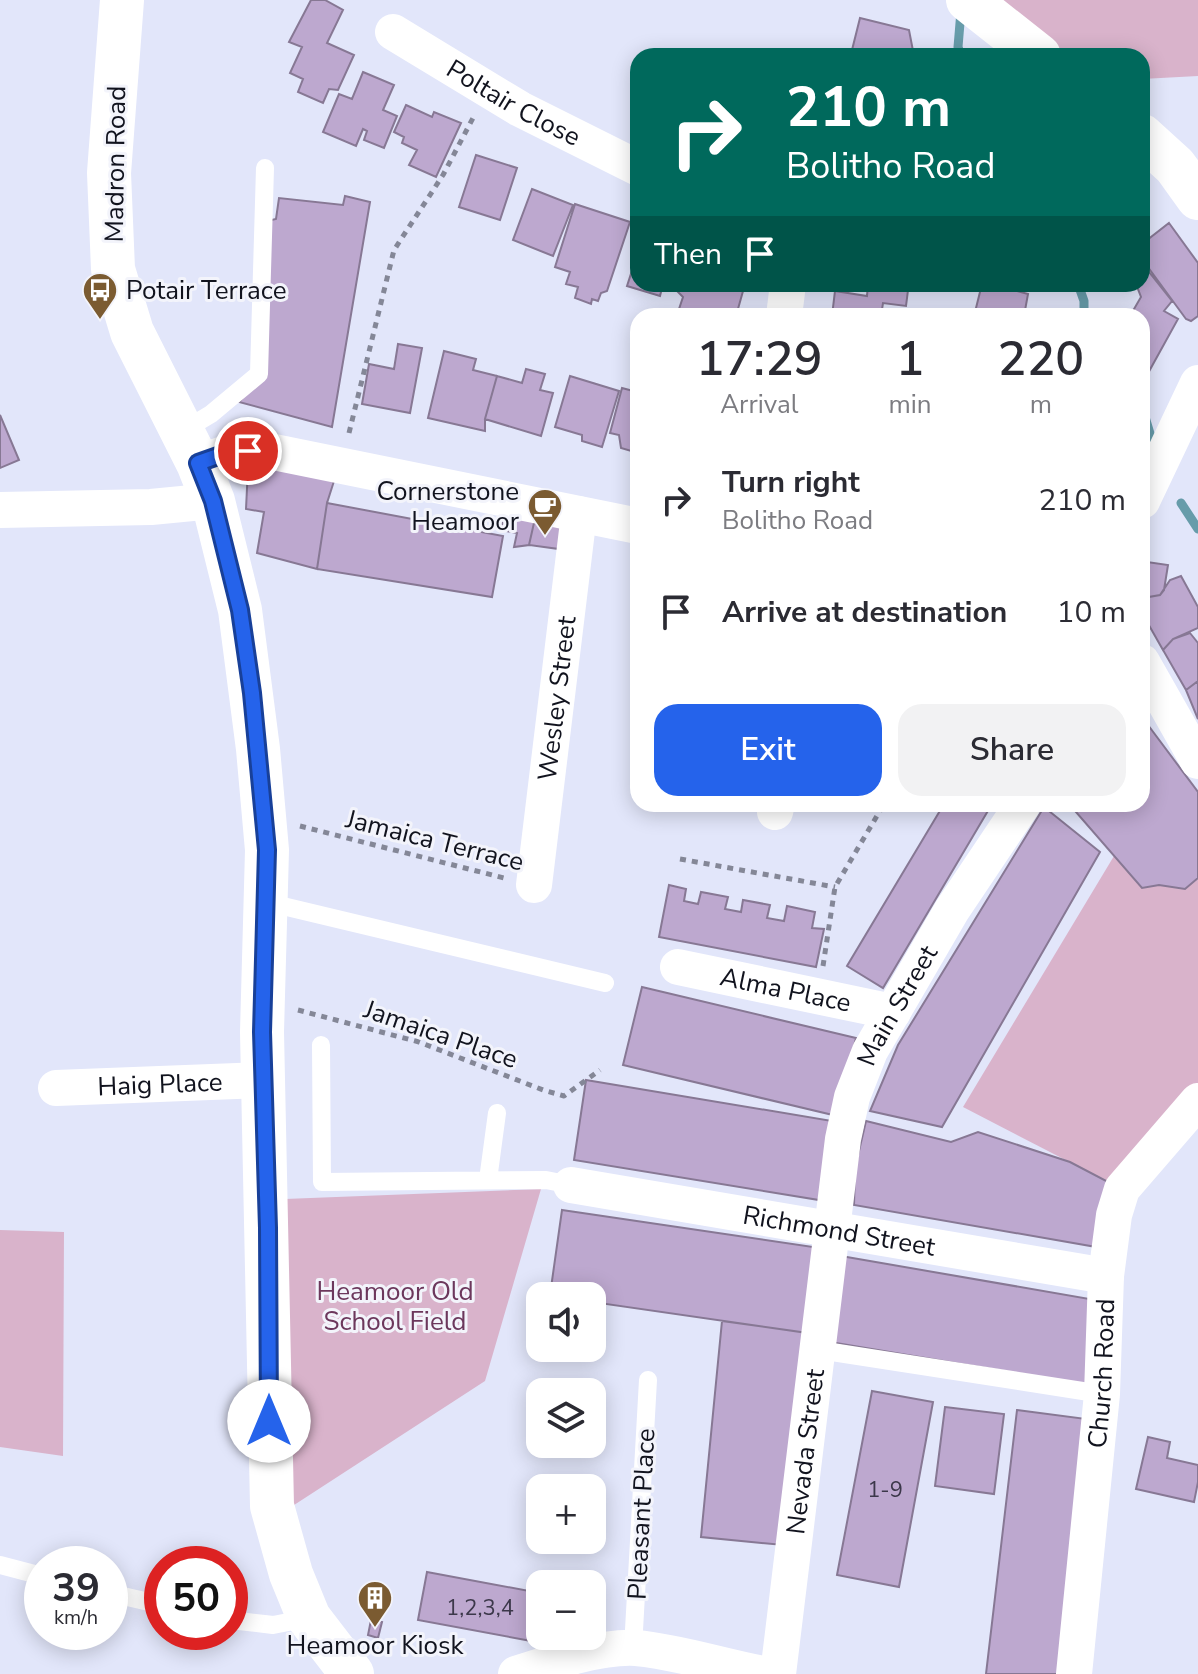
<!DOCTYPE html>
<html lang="en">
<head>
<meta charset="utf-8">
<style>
	body { margin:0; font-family:"Nunito Sans",sans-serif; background:#f2f2f3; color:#2b2b33; height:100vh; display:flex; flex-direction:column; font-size:30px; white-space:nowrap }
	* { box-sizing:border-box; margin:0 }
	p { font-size:26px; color:#7c7c81 }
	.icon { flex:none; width:44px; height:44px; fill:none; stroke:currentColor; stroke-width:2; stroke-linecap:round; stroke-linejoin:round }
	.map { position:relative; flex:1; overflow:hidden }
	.panel { position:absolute; left:630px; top:308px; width:520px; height:504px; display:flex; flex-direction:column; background:#fff; border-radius:24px; box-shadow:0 4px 20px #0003 }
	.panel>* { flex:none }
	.guide { position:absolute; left:630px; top:48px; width:520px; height:244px; border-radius:24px; box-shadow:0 4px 20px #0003; background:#00695c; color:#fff; overflow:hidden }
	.fabs { position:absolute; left:526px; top:1282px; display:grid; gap:16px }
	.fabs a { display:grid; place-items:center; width:80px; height:80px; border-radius:16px; background:#fff; box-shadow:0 4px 20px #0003; font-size:40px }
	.speed { position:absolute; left:24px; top:1546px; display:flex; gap:16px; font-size:40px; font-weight:700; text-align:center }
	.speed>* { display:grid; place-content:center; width:104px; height:104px; border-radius:50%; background:#fff; box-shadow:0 4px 20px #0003; line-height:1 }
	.speed small { font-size:20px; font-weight:400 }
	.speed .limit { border:12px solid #d22; background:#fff; color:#111 }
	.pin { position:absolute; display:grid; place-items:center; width:68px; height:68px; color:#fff; margin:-34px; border:4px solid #fff; border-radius:50%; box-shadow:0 2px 8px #0007 }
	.me { position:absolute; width:88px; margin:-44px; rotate:0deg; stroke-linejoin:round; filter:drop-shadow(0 0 6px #0008) }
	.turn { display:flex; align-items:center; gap:28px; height:168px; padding:0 24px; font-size:36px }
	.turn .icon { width:104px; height:104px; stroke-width:2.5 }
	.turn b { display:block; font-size:56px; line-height:68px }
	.then { display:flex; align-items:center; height:76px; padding:0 24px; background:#0003; gap:16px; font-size:30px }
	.eta { display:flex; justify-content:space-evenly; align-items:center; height:136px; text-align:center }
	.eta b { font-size:48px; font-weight:600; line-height:56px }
	.action { display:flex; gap:16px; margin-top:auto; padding:16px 24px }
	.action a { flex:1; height:92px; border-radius:24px; background:#2563eb; color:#fff; font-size:32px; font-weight:600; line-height:92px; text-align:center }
	.action a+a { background:#f2f2f3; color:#2b2b33 }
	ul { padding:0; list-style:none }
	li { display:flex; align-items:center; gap:24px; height:112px; padding:0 24px }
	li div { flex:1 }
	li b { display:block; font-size:30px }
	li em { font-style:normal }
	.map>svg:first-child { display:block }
	.green { fill:#d9b3cb }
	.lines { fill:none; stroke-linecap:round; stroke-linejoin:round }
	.stream { stroke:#679caa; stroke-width:9 }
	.building { fill:#bda8cf; stroke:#877894; stroke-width:2 }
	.path { stroke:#848797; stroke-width:5; stroke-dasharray:6 6; stroke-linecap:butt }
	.service { stroke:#fff; stroke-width:18 }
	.minor { stroke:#fff; stroke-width:36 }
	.tertiary { stroke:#fff; stroke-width:44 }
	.secondary { stroke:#fff; stroke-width:44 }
	.route-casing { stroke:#184099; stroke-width:20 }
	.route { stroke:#2563eb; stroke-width:14 }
	.labels { text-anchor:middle; stroke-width:6; stroke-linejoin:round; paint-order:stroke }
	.number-label { font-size:22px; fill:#3c384a }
	.street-label { font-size:26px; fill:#11131e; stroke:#f3f4fb }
	.poi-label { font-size:26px; fill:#11131e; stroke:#f3f4fb; text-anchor:start }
	.park-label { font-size:26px; fill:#6c375c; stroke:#f3f4fb }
</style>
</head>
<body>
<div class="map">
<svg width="1198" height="1674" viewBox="0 0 1198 1674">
	<rect width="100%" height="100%" fill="#e2e6fa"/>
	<!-- green -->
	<path class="green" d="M 971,0 L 1198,0 L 1198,76 L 1142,79 L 1142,56 L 1074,56 Z
		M 1114,856 L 1142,888 L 1159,885 L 1185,889 L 1198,878 L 1198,1083 L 1155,1130 L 1114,1185 L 963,1107 Z
		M 541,1189 L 485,1381 L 291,1507 L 285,1199 Z
		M 0,1230 L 64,1232 L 63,1456 L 0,1447 Z"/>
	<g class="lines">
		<!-- stream -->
		<path class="stream" d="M 961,56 L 958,47 L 961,11
			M 1078,284 L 1084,301 L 1084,316
			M 1142,407 L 1155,450
			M 1181,503 L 1198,529"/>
	</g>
	<!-- building -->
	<path class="building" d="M 311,0 L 325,0 L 343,10 L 327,43 L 354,55 L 338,90 L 329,89 L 323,103 L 298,92 L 303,79 L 290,73 L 302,47 L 289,42 Z
		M 860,18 L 909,30 L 914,56 L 860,56 L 851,54 Z
		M 363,72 L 394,85 L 383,110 L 397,116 L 384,148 L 364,140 L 367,131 L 363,129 L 356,146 L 323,132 L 339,94 L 352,99 Z
		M 406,105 L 432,117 L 434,112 L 461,123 L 436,177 L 409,165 L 417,150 L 402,143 L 404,137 L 394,132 Z
		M 476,155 L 517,168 L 500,220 L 459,207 Z
		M 532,189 L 573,205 L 553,256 L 513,240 Z
		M 345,196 L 370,202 L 332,427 L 239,402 L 265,371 L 267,221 L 276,219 L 279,198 L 343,205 Z
		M 575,204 L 630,222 L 607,291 L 601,293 L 598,301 L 592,299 L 591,304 L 575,298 L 578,287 L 566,284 L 570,272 L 555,267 Z
		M 1169,223 L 1198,263 L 1198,316 L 1191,321 L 1186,319 L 1142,259 L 1142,244 Z
		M 638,252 L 638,284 L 663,284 L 660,296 L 627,286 Z
		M 1149,272 L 1172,301 L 1164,311 L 1178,319 L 1147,375 L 1142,372 L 1142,316 L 1130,316 L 1141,297 L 1136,284 L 1142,284 L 1142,278 Z
		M 679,284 L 745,284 L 736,316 L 677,315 L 683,297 L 677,291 Z
		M 868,284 L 908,290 L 906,306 L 883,303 L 881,316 L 832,316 L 835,291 L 867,296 Z
		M 881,284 L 926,284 L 925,290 Z
		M 982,284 L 992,284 L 1028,294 L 1024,316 L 974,316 Z
		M 398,344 L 422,348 L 410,413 L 362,404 L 369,364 L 394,369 Z
		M 444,351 L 476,359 L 473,370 L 497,376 L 485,419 L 485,431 L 428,418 Z
		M 526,369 L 545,374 L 540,390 L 553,393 L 541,436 L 485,419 L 497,376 L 522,383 Z
		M 570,376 L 619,391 L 602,447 L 582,441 L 582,435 L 555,427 Z
		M 622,388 L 637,392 L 634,403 L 638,404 L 638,453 L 621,448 L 619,435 L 610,433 Z
		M 0,415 L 19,460 L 0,468 Z
		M 259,463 L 334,481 L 327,503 L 317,569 L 257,553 L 264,512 L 246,509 L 248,468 Z
		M 327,503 L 503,536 L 492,597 L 317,569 Z
		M 506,508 L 536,514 L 529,545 L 514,547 L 517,533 L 501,530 Z
		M 536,514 L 561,528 L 559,549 L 529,545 Z
		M 1147,562 L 1168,565 L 1164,590 L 1160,595 L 1149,597 L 1142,606 L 1142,565 Z
		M 1181,576 L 1198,607 L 1198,628 L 1173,639 L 1163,650 L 1142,613 L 1142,606 L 1149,597 L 1160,595 L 1170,580 Z
		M 1190,633 L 1198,643 L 1198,681 L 1186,690 L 1163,650 L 1173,639 Z
		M 1198,681 L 1198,719 L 1186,690 Z
		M 1145,721 L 1198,792 L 1198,878 L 1185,889 L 1159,885 L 1142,888 L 1069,804 L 1142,804 L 1142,724 Z
		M 944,804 L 992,804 L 883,988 L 847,966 Z
		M 1044,807 L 1100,852 L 942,1127 L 870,1111 L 898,1045 Z
		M 669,885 L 686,889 L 684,901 L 698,904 L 701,892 L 728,897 L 725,909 L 741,912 L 743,900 L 770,905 L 767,918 L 784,921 L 787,906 L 815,912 L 812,928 L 824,929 L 816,967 L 659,937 Z
		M 642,987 L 856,1038 L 837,1116 L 623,1065 Z
		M 586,1080 L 832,1121 L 819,1200 L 574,1160 Z
		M 866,1121 L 951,1142 L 978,1132 L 1070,1162 L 1114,1185 L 1102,1248 L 854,1205 L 855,1168 Z
		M 562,1210 L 820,1248 L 808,1333 L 592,1302 L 592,1296 L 550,1295 Z
		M 841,1256 L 1101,1301 L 1093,1386 L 830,1342 Z
		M 722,1321 L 808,1333 L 783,1545 L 701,1537 Z
		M 872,1391 L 933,1402 L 899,1587 L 837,1575 Z
		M 945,1407 L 1004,1414 L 994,1494 L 935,1486 Z
		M 1017,1410 L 1094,1420 L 1064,1674 L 986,1674 Z
		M 1148,1437 L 1170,1442 L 1167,1458 L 1198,1465 L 1198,1482 L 1194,1502 L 1136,1489 Z
		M 427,1572 L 540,1593 L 540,1636 L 571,1636 L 569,1648 L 418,1620 Z
		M 371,1620 L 382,1622 L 378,1638 L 368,1635 Z"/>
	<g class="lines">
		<!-- path -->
		<path class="path" d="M 349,433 L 394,250 L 443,175 L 473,118
			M 300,826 L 504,878
			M 680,859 L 835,887
			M 823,966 L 835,887 L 884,804
			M 298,1010 L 419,1042 L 543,1090 L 564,1096 L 600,1070"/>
		<!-- service -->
		<path class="service" d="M 181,432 L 211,414 L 259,374 L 265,168
			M 266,902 L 605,983
			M 321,1045 L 322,1182 L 546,1180 L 571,1185
			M 488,1180 L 497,1113
			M 819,1350 L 1102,1394
			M 0,1565 L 42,1576
			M 110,1593 L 162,1605
			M 230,1620 L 273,1625 L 309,1618
			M 633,1648 L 648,1380"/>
		<!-- minor -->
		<g class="minor">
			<path id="s1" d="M 393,32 L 520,109 L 638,168"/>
			<path d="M 784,316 L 788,284"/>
			<path d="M 198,463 L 232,451 L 264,450 L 638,526"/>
			<path d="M 1142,501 L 1198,383"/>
			<path d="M 0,510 L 151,507 L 213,501"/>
			<path d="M 1142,662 L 1198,761"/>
			<path d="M 775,812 L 777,804"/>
			<path id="s2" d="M 534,885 L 579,514"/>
			<path id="s3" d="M 678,967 L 893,1012"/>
			<path id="s4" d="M 56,1088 L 264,1080"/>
			<path id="s5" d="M 571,1185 L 1106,1276"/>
			<path d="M 516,1674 C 550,1663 600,1646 636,1648 C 679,1652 720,1666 763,1674"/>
			<path id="s6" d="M 778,1674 L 843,1139 L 852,1097 L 870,1051 L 952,910 L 1023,804"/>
			<path id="s7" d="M 1074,1674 L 1102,1394 L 1106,1276 L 1114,1215 L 1122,1189 L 1198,1101"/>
		</g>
		<!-- tertiary -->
		<path class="tertiary" d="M 968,0 L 1039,56
			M 1142,136 L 1175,166 L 1198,198"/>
		<!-- secondary -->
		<path class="secondary" d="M 122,0 L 109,173 L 113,269 L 132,332 L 198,463 L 213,501 L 240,610 L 258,749 L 267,850 L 262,1032 L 272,1506 L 291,1574 L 309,1618 L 352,1674"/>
	</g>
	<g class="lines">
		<!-- route casing -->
		<g class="route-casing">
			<path id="route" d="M 248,451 L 232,451 L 198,463 L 213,501 L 240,610 L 252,693 L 267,850 L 262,1032 L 268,1228 L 269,1421"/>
		</g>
		<!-- route -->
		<use href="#route" class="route"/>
	</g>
	<!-- icons -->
	<defs>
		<g id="bus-pin" transform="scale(1.8)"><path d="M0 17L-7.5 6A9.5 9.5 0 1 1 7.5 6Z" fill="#7b5b31" stroke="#f3f4fb"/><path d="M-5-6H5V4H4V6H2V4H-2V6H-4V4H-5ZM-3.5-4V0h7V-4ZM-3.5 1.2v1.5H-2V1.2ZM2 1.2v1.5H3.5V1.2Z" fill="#fff"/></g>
		<g id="cafe-pin" transform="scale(1.8)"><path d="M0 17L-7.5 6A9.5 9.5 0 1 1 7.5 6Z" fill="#7b5b31" stroke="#f3f4fb"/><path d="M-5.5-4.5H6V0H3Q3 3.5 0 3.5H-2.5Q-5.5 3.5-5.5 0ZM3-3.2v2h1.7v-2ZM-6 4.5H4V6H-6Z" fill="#fff"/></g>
		<g id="building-pin" transform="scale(1.8)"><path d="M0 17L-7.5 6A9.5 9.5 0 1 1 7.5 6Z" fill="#7b5b31" stroke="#f3f4fb"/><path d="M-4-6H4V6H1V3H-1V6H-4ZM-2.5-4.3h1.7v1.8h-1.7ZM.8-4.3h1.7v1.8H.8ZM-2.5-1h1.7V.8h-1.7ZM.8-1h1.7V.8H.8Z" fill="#fff"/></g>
	</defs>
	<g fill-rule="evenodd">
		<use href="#bus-pin" x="100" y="290"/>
		<use href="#cafe-pin" x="545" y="506"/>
		<use href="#building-pin" x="375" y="1598"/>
	</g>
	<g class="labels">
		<!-- number labels -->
		<g class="number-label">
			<text x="885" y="1497">1-9</text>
			<text x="480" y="1615">1,2,3,4</text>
		</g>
		<!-- street labels -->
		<g class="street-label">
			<text dy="9" stroke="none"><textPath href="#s1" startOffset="140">Poltair Close</textPath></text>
			<text transform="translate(115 164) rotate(-89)" y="9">Madron Road</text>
			<text dy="9" stroke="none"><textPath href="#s2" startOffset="188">Wesley Street</textPath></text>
			<text transform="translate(435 840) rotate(14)" y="9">Jamaica Terrace</text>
			<text dy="9" stroke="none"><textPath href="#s3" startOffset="110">Alma Place</textPath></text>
			<text dy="9" stroke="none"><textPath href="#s6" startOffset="684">Main Street</textPath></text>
			<text transform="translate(441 1034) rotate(19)" y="9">Jamaica Place</text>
			<text dy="9" stroke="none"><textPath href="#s4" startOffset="104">Haig Place</textPath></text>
			<text dy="9" stroke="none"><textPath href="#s5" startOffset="272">Richmond Street</textPath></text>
			<text dy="9" stroke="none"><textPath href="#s7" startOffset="302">Church Road</textPath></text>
			<text dy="9" stroke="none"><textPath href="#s6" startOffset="224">Nevada Street</textPath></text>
			<text transform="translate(641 1514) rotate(-87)" y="9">Pleasant Place</text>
		</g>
		<!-- poi labels -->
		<g class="poi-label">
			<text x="126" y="299">Potair Terrace</text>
			<text x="519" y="500" text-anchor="end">Cornerstone<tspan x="519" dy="30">Heamoor</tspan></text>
			<text x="375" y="1654" text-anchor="middle">Heamoor Kiosk</text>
		</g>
		<!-- park labels -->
		<g class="park-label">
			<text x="395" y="1300">Heamoor Old<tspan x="395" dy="30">School Field</tspan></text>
		</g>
	</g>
</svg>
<div class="fabs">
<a><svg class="icon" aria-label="sound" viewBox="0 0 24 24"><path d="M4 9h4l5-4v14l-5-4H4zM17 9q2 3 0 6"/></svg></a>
<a><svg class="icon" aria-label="layers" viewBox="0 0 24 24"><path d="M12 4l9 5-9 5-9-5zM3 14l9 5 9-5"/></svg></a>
<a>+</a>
<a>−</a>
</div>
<div class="speed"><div>39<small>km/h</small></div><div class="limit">50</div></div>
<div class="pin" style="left:248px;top:451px;background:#d93025"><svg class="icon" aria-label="arrive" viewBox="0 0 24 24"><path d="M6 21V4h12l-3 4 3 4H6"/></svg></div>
<svg class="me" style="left:269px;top:1421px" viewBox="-20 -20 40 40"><circle r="19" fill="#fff"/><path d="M0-13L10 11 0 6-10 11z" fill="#2563eb"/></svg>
<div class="guide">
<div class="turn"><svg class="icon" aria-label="right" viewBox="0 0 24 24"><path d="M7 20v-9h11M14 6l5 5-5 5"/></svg><div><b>210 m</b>Bolitho Road</div></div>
<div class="then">Then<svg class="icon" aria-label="arrive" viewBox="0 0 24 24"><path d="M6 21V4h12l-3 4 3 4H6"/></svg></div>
</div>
<section class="panel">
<div class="eta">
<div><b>17:29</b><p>Arrival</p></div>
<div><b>1</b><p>min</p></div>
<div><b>220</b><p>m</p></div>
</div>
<ul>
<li><svg class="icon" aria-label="right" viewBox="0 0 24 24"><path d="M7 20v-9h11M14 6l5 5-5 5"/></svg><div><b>Turn right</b><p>Bolitho Road</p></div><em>210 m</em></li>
<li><svg class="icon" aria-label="arrive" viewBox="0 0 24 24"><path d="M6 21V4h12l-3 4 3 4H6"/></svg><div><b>Arrive at destination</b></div><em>10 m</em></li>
</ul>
<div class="action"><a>Exit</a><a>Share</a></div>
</section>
</div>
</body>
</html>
